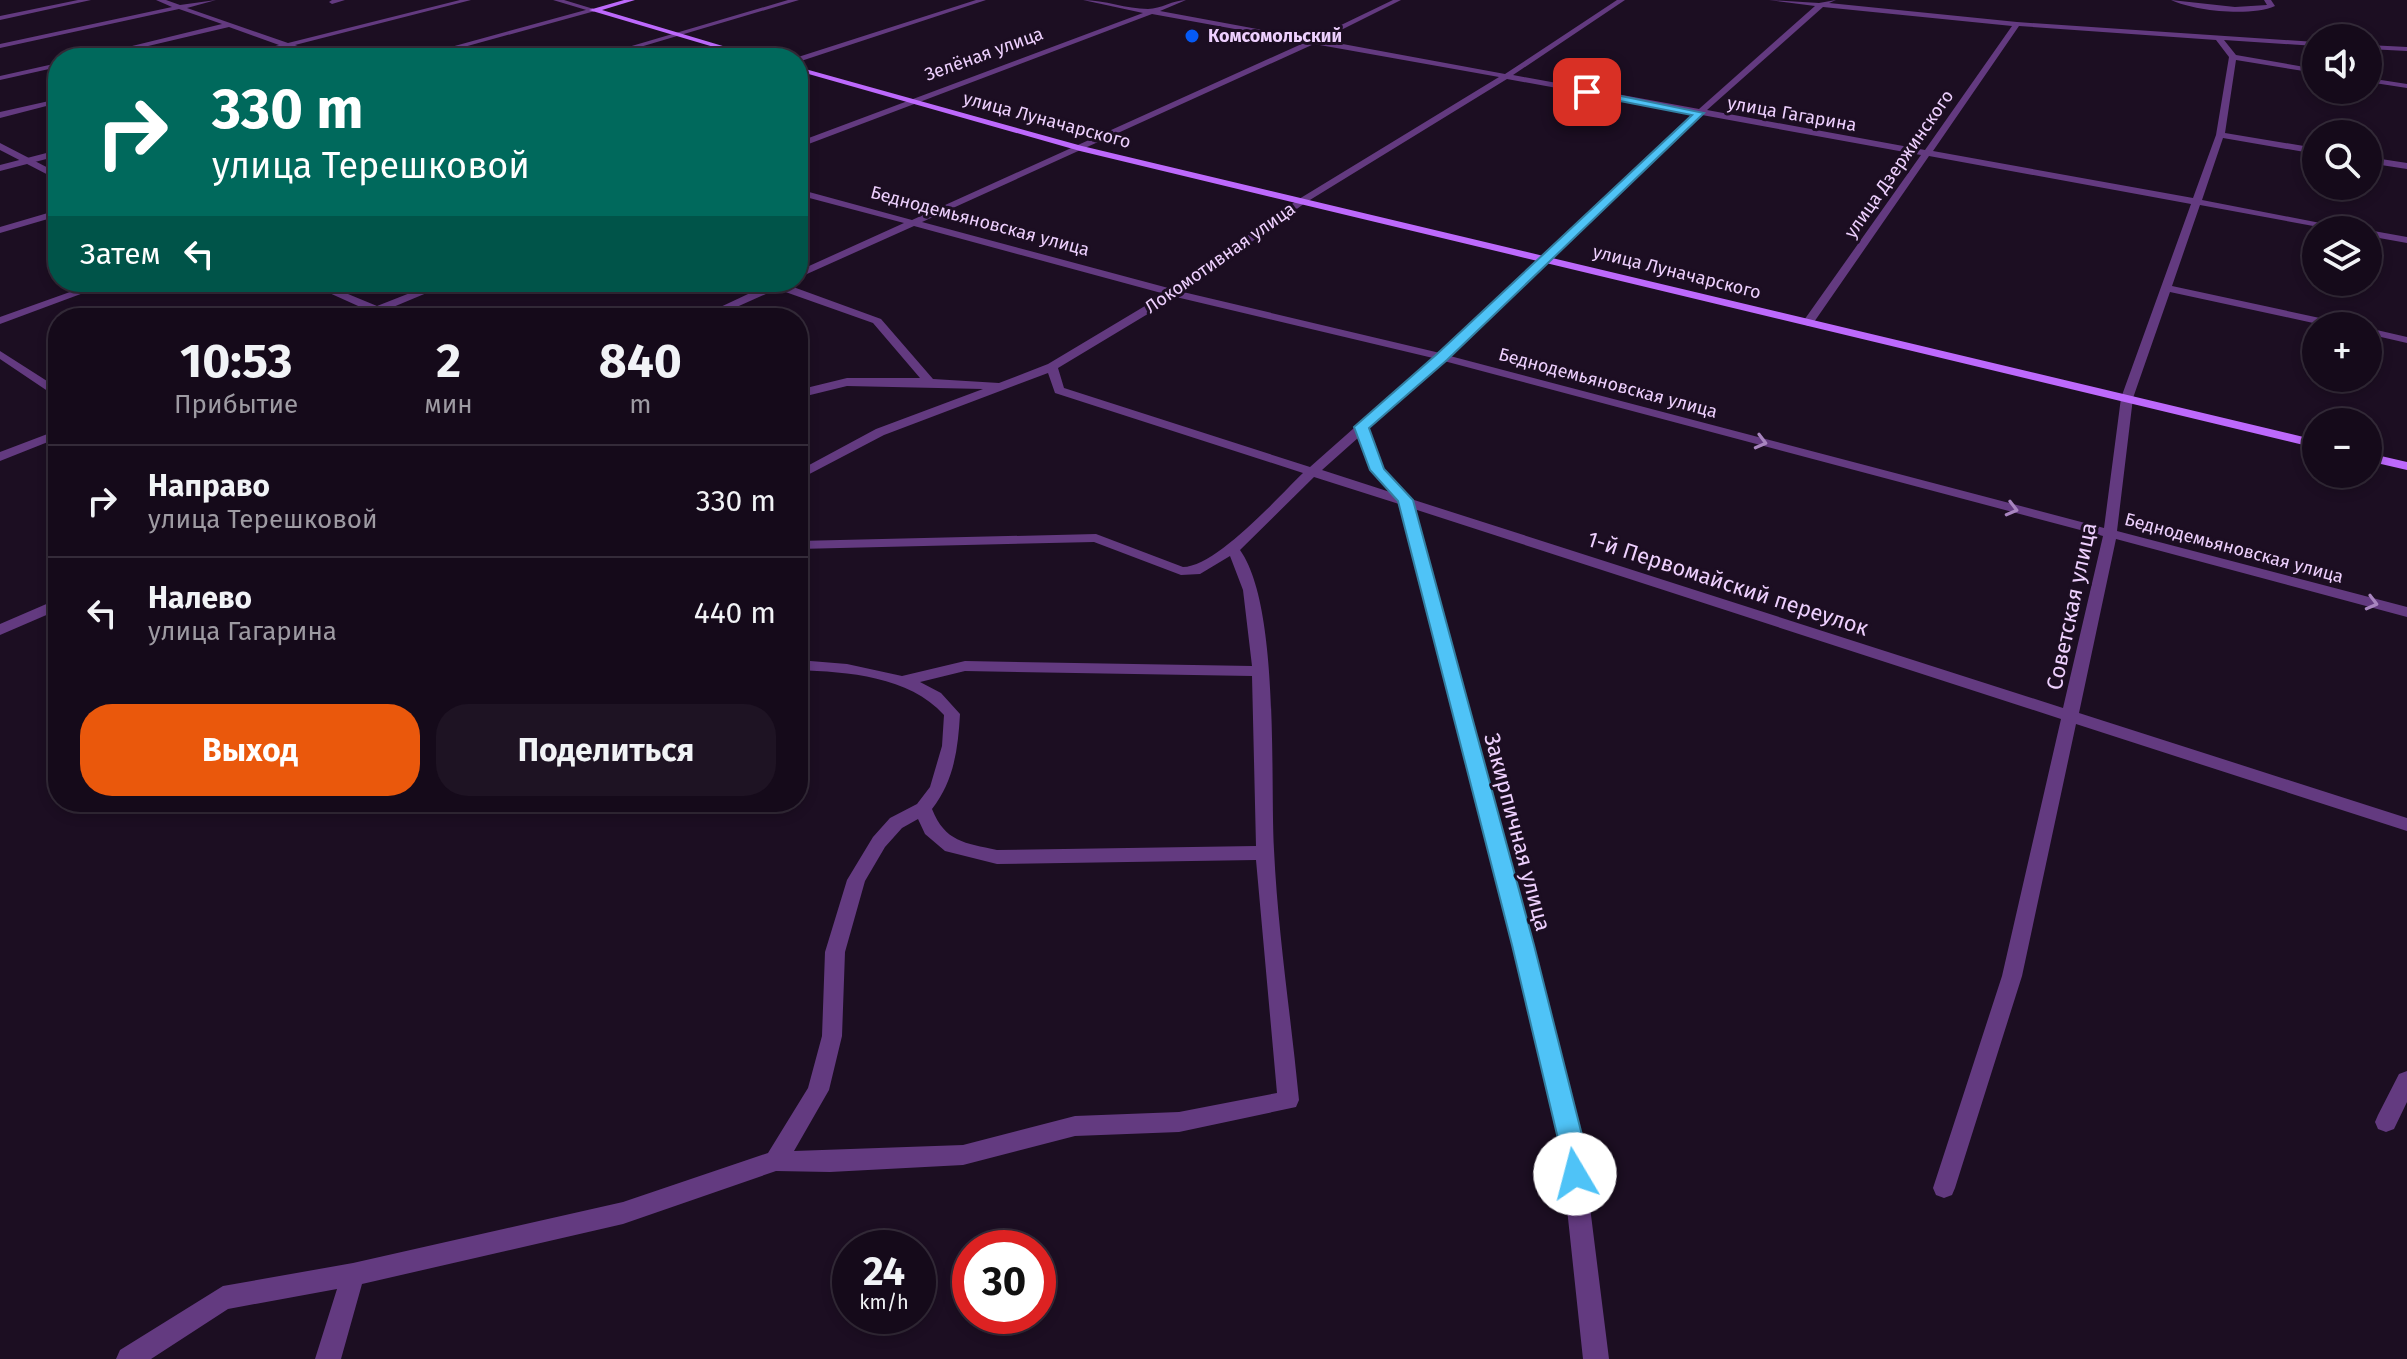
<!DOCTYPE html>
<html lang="ru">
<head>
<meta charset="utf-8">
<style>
	body { margin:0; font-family:"Fira Sans",sans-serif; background:#1e1323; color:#f1f3f6; height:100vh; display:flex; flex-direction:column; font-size:30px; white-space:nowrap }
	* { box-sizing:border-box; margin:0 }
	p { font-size:26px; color:#9d9aa2 }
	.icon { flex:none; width:44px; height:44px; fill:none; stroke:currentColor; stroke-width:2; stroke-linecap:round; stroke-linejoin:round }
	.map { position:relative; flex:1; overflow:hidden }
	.side { position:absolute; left:48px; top:308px; width:760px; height:504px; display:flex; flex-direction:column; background:#150a1a; border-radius:32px; box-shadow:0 4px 12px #0003,0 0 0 2px #342b39 }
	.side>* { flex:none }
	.guide { position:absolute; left:48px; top:48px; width:760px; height:244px; border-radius:32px; box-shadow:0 4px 12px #0003,0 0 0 2px #342b39; background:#00695c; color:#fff; overflow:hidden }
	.controls { position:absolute; left:2302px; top:24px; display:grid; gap:16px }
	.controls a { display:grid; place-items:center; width:80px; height:80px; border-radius:50%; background:#150a1a; box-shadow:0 4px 12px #0003,0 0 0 2px #342b39; font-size:40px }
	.speed { position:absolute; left:832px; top:1230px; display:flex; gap:16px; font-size:40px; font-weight:700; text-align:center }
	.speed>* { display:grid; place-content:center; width:104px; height:104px; border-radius:50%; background:#150a1a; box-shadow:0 4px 12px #0003,0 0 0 2px #342b39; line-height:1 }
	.speed small { font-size:20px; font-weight:400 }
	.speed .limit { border:12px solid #d22; background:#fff; color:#111 }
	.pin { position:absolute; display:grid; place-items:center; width:68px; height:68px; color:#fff; margin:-34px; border-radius:16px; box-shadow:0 4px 12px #0006 }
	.me { position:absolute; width:88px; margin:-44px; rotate:352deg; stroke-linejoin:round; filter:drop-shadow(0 0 6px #0008) }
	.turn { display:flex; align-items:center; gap:28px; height:168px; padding:0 32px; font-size:36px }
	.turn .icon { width:104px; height:104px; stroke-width:2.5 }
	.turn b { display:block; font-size:56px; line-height:68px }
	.then { display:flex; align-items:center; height:76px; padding:0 32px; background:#0003; gap:16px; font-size:30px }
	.eta { display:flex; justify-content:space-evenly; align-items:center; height:136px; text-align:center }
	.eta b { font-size:48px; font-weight:700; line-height:56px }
	.cta { display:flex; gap:16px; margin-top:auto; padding:16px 32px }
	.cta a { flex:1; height:92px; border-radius:32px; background:#ea580c; color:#fff; font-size:32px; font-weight:700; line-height:92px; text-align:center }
	.cta a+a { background:#1e1323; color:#f1f3f6 }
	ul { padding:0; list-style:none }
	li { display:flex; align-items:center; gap:24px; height:112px; padding:0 32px; border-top:2px solid #342b39 }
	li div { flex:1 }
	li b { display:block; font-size:30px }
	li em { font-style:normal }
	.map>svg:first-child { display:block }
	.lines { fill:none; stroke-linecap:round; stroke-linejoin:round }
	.minor { fill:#633a80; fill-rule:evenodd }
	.tertiary { fill:#633a80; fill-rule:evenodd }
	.secondary { fill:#bd69fc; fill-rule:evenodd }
	.oneway { stroke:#a885bf }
	.route { fill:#4fc3f7; stroke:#337fa1; stroke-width:2 }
	.poi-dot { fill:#055af5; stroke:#1c0e22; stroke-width:3 }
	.labels { text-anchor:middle; stroke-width:6; stroke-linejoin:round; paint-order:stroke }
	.far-poi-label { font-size:18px; font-weight:bold; fill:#eed0fe; stroke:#1c0e22; text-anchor:start }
	.far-street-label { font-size:18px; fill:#eed0fe; stroke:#1c0e22 }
	.street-label { font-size:22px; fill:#eed0fe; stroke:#1c0e22 }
</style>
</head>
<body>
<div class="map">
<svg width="2407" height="1359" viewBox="0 0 2407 1359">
	<rect width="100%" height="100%" fill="#1c0e22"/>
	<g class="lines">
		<!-- minor -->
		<path class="minor" d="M 78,0 L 91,0 L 0,20 L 0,16 Z
			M 156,0 L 166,0 L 180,5 L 216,0 L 187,8 L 288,43 L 460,0 L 471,0 L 295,45 L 328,58 C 313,58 297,47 283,48 C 265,50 250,58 231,58 L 279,45 L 229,27 L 97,58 L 83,58 L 222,24 L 179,9 L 0,48 L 0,44 L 172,7 Z
			M 332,0 L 345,0 L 332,4 L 329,2 Z
			M 553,0 L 564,0 L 597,10 L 593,12 Z
			M 788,0 L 799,0 L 603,58 L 591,58 Z
			M 976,0 L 986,0 L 801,61 L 795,58 Z
			M 1083,0 C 1105,0 1126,9 1148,9 C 1161,9 1173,0 1186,0 L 1160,11 L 1312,39 L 1393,0 L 1401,0 L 1321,40 L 1505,74 L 1617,0 L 1625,0 L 1513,75 L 1699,109 L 1815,6 L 1769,0 L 1819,3 L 1836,0 L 1829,3 L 2017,22 L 2316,42 L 2316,46 L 2224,40 L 2236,55 L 2316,69 L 2316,73 L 2236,60 L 2225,133 L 2316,148 L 2316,154 L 2223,138 L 2202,200 L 2356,230 L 2335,230 L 2200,205 L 2172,286 L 2343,323 L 2349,326 L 2327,326 L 2170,292 L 2133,398 L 2117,531 L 2407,607 L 2407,617 L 2116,539 L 2079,713 L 2407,818 L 2407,831 L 2076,724 L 2022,976 L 1955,1188 L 1952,1195 L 1944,1198 L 1936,1195 L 1933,1188 L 2002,976 L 2061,719 L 1414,509 L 1533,945 L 1582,1143 L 1609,1359 L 1583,1359 L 1560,1143 L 1513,945 L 1399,504 L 1314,477 L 1240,550 C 1280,606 1270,778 1274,850 C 1278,934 1291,1017 1299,1100 L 1296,1107 L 1179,1132 L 1075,1136 L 963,1165 L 830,1172 L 776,1171 L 623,1224 L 362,1284 L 341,1359 L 315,1359 L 337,1289 L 228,1309 L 151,1359 L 116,1359 L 120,1350 L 223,1286 L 353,1263 L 623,1202 L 768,1153 L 808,1088 L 822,1036 L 825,952 L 847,880 L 873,837 L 890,818 L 917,804 L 930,787 L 942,746 L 944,715 C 909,676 848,672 798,670 L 798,660 L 847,664 L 902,676 L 965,661 L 1252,666 L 1243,590 L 1230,556 L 1200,574 L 1181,575 L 1094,542 L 798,549 L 798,541 L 1096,534 L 1183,567 C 1216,567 1278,497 1303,473 L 1055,393 L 1048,373 L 884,435 L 798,480 L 798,471 L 876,429 L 983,389 L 847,386 L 798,398 L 798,390 L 847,378 L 920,378 L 873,323 L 777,289 L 712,318 L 697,318 L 767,285 L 764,282 L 786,282 L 785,284 L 881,319 L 933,379 L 999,383 L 1048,364 L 1165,294 L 914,226 L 798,278 L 798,271 L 904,223 L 798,195 L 798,189 L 912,220 L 1306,42 L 1152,14 L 798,148 L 798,142 L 1143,13 ZM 1823,7 L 2012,26 L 1925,150 L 1707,110 ZM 2019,26 L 2216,40 L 2229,57 L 2216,135 L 2193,198 L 1933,151 ZM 1314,44 L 1499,77 L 1299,199 L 1172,289 L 922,222 ZM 1507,79 L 1694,113 L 1440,353 L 1183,292 L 1305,203 ZM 1702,115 L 1921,155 L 1802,323 L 1808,326 L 1812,325 L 1929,156 L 2191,204 L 2121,398 L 2104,528 L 1450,356 ZM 1176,297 L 1433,358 L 1310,467 L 1064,388 L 1058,368 ZM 1444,361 L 2103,536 L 2063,708 L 1411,499 L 1383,469 L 1369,428 ZM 1359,437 L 1370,470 L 1390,492 L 1322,470 ZM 965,671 L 1252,676 L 1256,846 L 997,850 C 965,843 945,842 932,809 C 954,781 958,749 960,714 L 941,693 L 920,682 ZM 918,819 L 925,834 L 945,851 L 997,864 L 1256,860 L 1277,1093 L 1179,1112 L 1075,1116 L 963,1145 L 794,1151 L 829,1090 L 842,1036 L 845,952 L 865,881 L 885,847 L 902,828 Z
			M 2171,0 L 2235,7 L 2267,5 L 2264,0 L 2271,0 L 2275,6 C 2250,17 2195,11 2171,0 Z
			M 2368,45 L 2407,47 L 2407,51 L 2368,49 Z
			M 58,63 L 58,67 L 0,80 L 0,76 Z
			M 2368,78 L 2407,84 L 2407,88 L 2368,82 Z
			M 58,99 L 58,103 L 0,118 L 0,112 Z
			M 0,143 L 58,173 L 58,180 L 0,150 Z
			M 2368,157 L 2407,163 L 2407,169 L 2368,163 Z
			M 58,210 L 58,216 L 0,233 L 0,227 Z
			M 2368,230 L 2407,237 L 2407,243 L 2368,236 Z
			M 98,282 L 113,282 L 0,324 L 0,317 Z
			M 305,282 L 319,282 L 377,306 L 438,282 L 453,282 L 386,310 L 403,318 L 387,318 L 377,314 L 365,318 L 349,318 L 367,310 Z
			M 2368,328 L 2407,337 L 2407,343 L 2368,334 Z
			M 0,351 L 58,388 L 58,398 L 0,359 Z
			M 58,430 L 58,438 L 0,461 L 0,452 Z
			M 58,599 L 58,610 L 0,635 L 0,624 Z
			M 2407,1071 L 2407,1102 L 2394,1129 L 2386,1132 L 2378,1129 L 2375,1122 L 2378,1115 L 2399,1074 Z"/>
		<!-- tertiary -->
		<path class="tertiary" d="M 593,8 L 595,11 L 424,58 L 411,58 Z
			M 58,150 L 58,156 L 0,171 L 0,165 Z"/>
		<!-- secondary -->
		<path class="secondary" d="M 624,0 L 635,0 L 602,10 L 763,58 L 751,58 L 589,10 Z
			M 798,67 L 1082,146 L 2316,440 L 2316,448 L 1080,151 L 798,71 Z
			M 2368,453 L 2407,462 L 2407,470 L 2368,461 Z"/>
	</g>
	<!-- one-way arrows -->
	<defs><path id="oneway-chevron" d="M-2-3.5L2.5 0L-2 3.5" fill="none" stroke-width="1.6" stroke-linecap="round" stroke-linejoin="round" transform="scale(2)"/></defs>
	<g class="oneway">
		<use href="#oneway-chevron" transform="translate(1761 442) rotate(15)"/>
		<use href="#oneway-chevron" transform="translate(2012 509) rotate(15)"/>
		<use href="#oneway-chevron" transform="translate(2372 603) rotate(15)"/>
	</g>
	<!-- route -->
	<path class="route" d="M 1587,89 L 1704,113 L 1447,360 L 1369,428 L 1384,469 L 1413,500 L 1534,945 L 1584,1143 L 1588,1174 L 1584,1182 L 1575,1185 L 1566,1182 L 1559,1143 L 1512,945 L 1398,501 L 1370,470 L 1354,427 L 1437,354 L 1692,115 L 1584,94 Z"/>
	<!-- markers -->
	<circle class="poi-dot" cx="1192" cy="36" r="8"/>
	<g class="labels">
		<!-- far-poi labels -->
		<g class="far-poi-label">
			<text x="1208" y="42">Комсомольский</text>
		</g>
		<!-- far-street labels -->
		<g class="far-street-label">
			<text transform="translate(984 54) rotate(-20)" y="6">Зелёная улица</text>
			<text transform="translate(1792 114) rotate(10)" y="6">улица Гагарина</text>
			<text transform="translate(1047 120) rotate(15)" y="6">улица Луначарского</text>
			<text transform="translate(1899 164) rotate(-55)" y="6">улица Дзержинского</text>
			<text transform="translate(980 221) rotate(15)" y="6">Беднодемьяновская улица</text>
			<text transform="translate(1220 258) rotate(-35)" y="6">Локомотивная улица</text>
			<text transform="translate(1677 272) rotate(14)" y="6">улица Луначарского</text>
			<text transform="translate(1608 383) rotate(15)" y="6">Беднодемьяновская улица</text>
			<text transform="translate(2234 548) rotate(15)" y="6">Беднодемьяновская улица</text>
		</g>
		<!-- street labels -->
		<g class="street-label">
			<text transform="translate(1728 583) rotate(18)" y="8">1-й Первомайский переулок</text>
			<text transform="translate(2071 606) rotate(-78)" y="8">Советская улица</text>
			<text transform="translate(1518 832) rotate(75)" y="8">Закирпичная улица</text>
		</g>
	</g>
</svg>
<div class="controls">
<a><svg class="icon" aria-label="sound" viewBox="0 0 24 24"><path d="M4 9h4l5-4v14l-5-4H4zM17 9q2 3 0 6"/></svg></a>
<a><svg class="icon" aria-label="search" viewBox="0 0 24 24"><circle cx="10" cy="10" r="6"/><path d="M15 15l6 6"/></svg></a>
<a><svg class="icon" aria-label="layers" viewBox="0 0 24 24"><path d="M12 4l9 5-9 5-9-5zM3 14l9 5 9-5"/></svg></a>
<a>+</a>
<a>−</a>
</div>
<div class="speed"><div>24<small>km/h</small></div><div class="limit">30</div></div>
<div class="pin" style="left:1587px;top:92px;background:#d93025"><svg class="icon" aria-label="arrive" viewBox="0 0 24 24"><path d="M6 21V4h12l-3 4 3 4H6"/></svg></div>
<svg class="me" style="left:1575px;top:1174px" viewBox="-20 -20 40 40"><circle r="19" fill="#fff"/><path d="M0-13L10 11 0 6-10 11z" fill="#4fc3f7"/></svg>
<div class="guide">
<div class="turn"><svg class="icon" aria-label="right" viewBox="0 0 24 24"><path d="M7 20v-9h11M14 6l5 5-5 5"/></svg><div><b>330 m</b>улица Терешковой</div></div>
<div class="then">Затем<svg class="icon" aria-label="left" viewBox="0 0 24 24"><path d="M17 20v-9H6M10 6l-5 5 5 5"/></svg></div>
</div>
<section class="side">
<div class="eta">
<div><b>10:53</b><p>Прибытие</p></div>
<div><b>2</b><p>мин</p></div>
<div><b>840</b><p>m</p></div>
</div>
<ul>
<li><svg class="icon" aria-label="right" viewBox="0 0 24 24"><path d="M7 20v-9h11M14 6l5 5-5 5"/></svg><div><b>Направо</b><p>улица Терешковой</p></div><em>330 m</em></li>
<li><svg class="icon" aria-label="left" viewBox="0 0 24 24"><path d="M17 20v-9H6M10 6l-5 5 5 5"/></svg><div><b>Налево</b><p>улица Гагарина</p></div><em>440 m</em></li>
</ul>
<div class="cta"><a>Выход</a><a>Поделиться</a></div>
</section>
</div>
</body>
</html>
